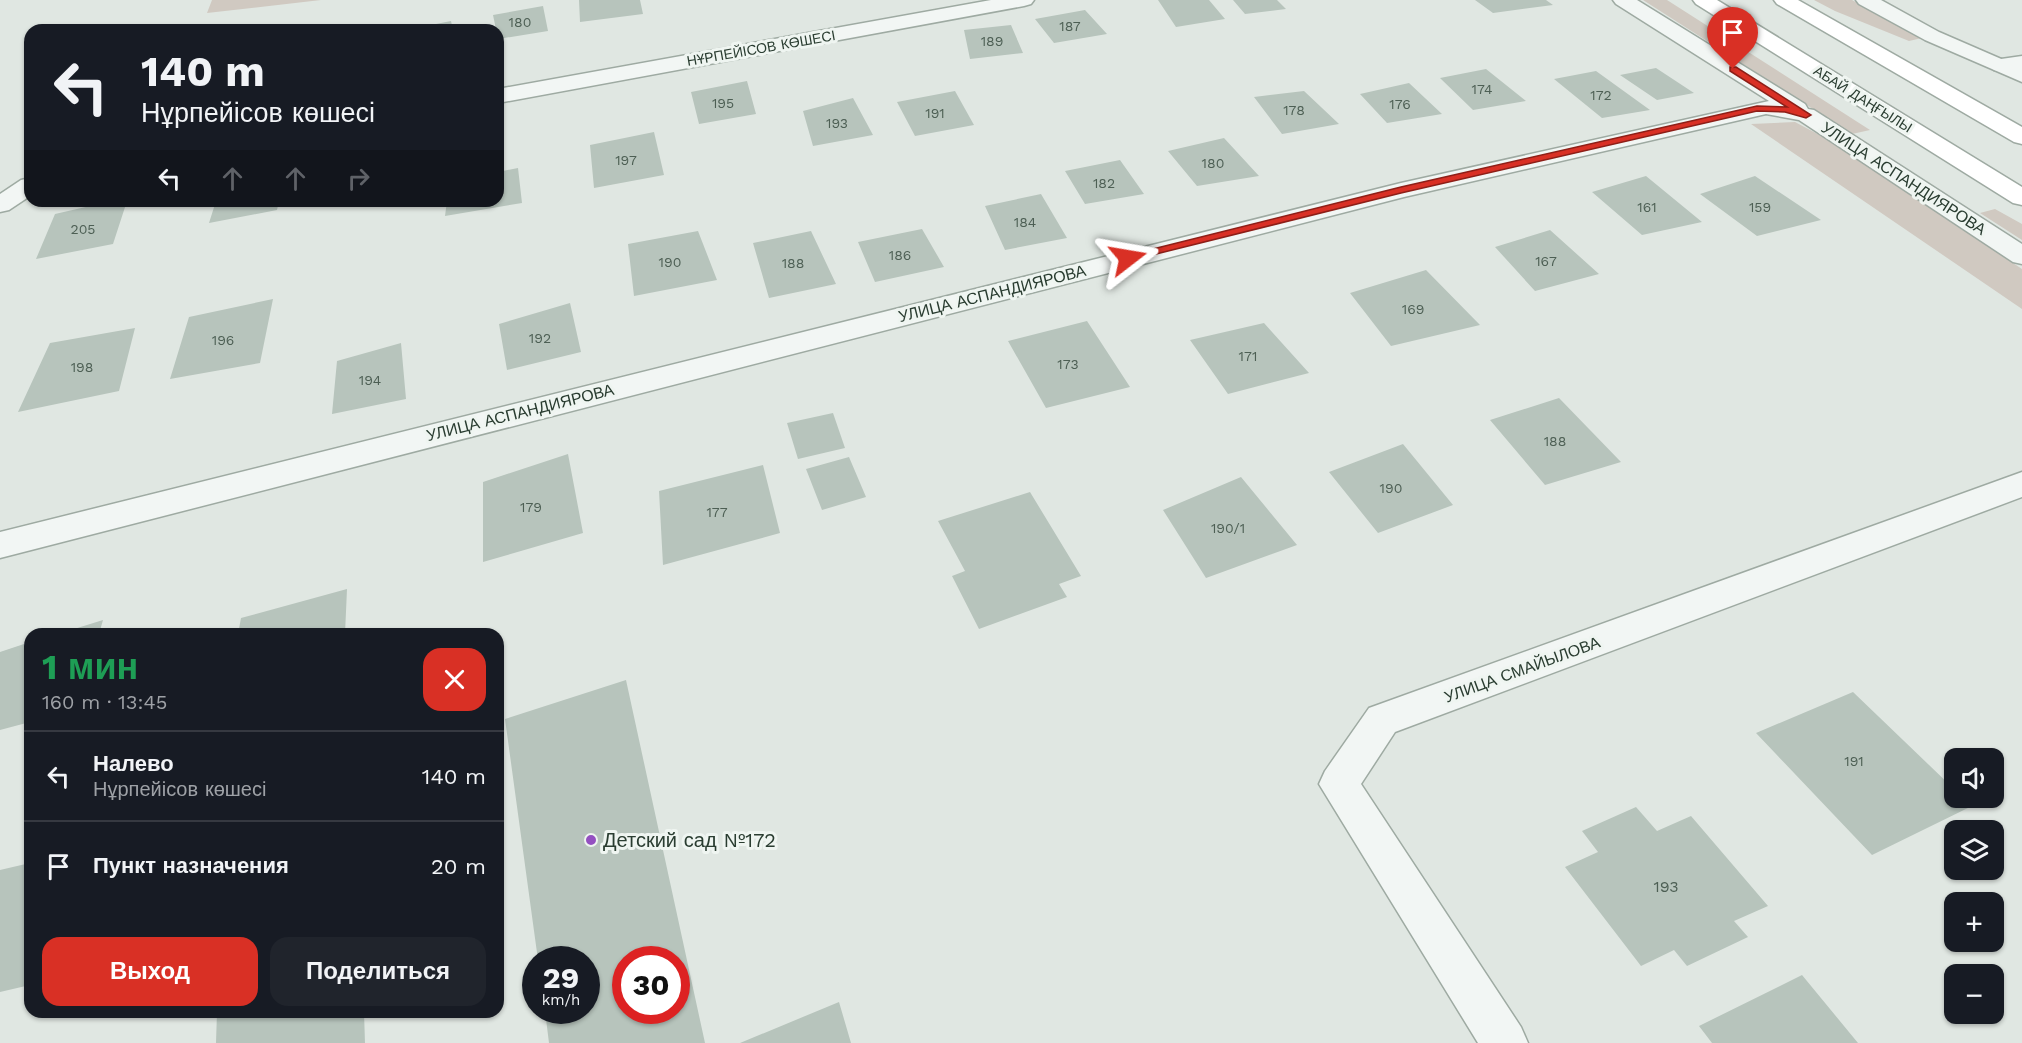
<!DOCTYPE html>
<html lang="ru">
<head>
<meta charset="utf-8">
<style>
	body { margin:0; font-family:"Work Sans",sans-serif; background:#20242c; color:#f1f3f6; height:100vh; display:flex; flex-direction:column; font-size:22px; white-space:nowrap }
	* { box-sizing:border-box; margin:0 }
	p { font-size:20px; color:#9ea1a6 }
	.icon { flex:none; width:33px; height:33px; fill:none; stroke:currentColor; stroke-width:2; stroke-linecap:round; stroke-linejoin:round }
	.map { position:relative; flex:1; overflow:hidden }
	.details { position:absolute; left:24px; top:628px; width:480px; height:390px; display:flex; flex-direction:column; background:#171b24; border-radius:18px; box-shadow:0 2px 4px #0004 }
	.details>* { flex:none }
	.guide { position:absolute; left:24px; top:24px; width:480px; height:183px; border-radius:18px; box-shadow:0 2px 4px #0004; background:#171b24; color:#f1f3f6; overflow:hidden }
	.fabs { position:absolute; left:1944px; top:748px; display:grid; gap:12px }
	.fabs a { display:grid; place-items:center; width:60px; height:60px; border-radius:12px; background:#171b24; box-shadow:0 2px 4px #0004; font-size:30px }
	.speed { position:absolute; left:522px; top:946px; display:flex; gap:12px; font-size:30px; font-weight:700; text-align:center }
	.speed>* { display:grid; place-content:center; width:78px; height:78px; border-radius:50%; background:#171b24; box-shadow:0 2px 4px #0004; line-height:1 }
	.speed small { font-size:15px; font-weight:400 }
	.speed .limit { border:9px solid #d22; background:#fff; color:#111 }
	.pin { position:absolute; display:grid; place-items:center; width:51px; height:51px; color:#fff; margin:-62px -26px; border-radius:50% 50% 50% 0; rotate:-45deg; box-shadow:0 0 6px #0007 }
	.pin .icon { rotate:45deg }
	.me { position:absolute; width:66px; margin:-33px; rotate:76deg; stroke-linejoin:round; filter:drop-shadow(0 0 4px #0008) }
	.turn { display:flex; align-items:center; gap:21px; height:126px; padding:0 18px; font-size:27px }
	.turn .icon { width:78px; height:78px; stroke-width:2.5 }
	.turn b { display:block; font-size:42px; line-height:51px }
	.lanes { display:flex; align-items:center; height:57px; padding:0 18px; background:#0003; justify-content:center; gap:30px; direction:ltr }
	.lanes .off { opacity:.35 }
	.round { display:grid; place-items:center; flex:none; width:63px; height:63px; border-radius:18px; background:#20242c }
	.head { display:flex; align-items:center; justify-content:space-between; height:102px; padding:0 18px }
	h1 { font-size:36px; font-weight:700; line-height:45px; color:#1e9e55 }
	.button { display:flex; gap:12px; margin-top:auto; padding:12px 18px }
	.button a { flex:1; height:69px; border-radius:18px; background:#d93025; color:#fff; font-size:24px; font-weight:700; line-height:69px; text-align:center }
	.button a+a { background:#20242c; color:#f1f3f6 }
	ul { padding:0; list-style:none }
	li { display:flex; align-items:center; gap:18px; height:90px; padding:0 18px; border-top:2px solid #363941 }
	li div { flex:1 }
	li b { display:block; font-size:22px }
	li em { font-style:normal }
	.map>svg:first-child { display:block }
	.green { fill:#d0c9c1 }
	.building { fill:#b7c4bc; fill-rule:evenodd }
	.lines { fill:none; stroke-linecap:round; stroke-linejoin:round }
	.minor-casing { stroke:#9eaaa2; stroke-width:3 }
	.tertiary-casing { stroke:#9eaaa2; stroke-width:3 }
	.secondary-casing { stroke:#9eaaa2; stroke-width:3 }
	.minor { fill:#f2f6f4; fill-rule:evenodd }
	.tertiary { fill:#f2f6f4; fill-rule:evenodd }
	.secondary { fill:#fff; fill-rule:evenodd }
	.route { fill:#d93025; stroke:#8d1f18; stroke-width:1.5 }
	.poi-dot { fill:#9450c1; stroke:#eff5f1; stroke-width:2 }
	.labels { text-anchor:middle; stroke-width:6; stroke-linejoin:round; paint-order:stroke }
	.number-label { font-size:14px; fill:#4d5f54 }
	.far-street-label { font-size:14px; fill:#2a3d31; stroke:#eff5f1 }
	.street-label { font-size:16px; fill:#2a3d31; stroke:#eff5f1 }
	.near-number-label { font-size:16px; fill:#4d5f54 }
	.near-poi-label { font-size:20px; fill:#2a3d31; stroke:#eff5f1; text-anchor:start }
</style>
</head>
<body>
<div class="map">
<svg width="2022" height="1043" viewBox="0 0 2022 1043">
	<rect width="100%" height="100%" fill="#e0e7e2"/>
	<!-- green -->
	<path class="green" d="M 212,0 L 321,0 L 207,13 Z
		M 1643,0 L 1667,0 L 1870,130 L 1852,134 Z
		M 1814,0 L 1852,0 L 1922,38 L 1909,41 L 1835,11 Z
		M 1795,122 L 1827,139 L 2022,269 L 2022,309 L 1751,124 Z
		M 1995,209 L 2022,224 L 2022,240 L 1980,213 Z"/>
	<!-- building -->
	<path class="building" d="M 579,0 L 640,0 L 643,14 L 580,22 Z
		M 1158,0 L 1209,0 L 1225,19 L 1176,27 Z
		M 1233,0 L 1277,0 L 1286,9 L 1245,14 Z
		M 1475,0 L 1546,0 L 1553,5 L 1493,13 Z
		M 543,6 L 548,31 L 498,39 L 493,15 Z
		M 1085,10 L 1107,34 L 1054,43 L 1035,19 Z
		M 451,21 L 453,30 L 411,30 L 411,29 Z
		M 1011,25 L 1023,53 L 970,59 L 964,30 Z
		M 1656,68 L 1694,93 L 1657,100 L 1620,75 Z
		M 1486,69 L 1526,101 L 1473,110 L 1440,78 Z
		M 1596,71 L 1650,110 L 1602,118 L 1554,79 Z
		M 747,81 L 756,114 L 699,124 L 691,92 Z
		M 1409,83 L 1442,114 L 1387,123 L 1360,94 Z
		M 955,91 L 974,125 L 915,136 L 897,102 Z
		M 1304,91 L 1339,124 L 1282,134 L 1254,97 Z
		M 853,98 L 873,135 L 813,146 L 803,111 Z
		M 654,132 L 664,175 L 594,188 L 590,145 Z
		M 1224,138 L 1259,176 L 1197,186 L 1168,151 Z
		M 1120,160 L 1144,194 L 1085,204 L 1065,171 Z
		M 518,168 L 522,203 L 445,216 L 447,201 L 498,201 L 498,172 Z
		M 1646,176 L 1702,222 L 1642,235 L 1592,192 Z
		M 1755,176 L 1821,220 L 1757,236 L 1700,194 Z
		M 1041,194 L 1067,238 L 1005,250 L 985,206 Z
		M 112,201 L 127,201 L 113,244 L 36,259 L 55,214 Z
		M 216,201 L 279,201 L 277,210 L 209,223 Z
		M 922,229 L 944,267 L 875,282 L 858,242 Z
		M 1550,230 L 1599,274 L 1535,291 L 1495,247 Z
		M 698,231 L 717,280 L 634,296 L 628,244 Z
		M 811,231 L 836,284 L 769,298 L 753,243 Z
		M 1426,270 L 1480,325 L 1391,346 L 1350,293 Z
		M 273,299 L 260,363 L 170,379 L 189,317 Z
		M 570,303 L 581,352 L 507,370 L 499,324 Z
		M 1087,321 L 1130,387 L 1046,408 L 1008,341 Z
		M 1264,323 L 1309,373 L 1228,394 L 1190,340 Z
		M 135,328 L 119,391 L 18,412 L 50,343 Z
		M 401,343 L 406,399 L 332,414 L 337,361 Z
		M 1559,398 L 1621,462 L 1545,485 L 1490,420 Z
		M 833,413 L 845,448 L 798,459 L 787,423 Z
		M 1403,444 L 1453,505 L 1378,533 L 1329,472 Z
		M 568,454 L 583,533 L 483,562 L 483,482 Z
		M 849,457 L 866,497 L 822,510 L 806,469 Z
		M 763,465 L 780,533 L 663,565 L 659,491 Z
		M 1241,477 L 1297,545 L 1206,578 L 1163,510 Z
		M 1030,492 L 1081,576 L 1059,584 L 1067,597 L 979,629 L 952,576 L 965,571 L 938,521 Z
		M 347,589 L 345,634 L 238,634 L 241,618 Z
		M 103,620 L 99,634 L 58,634 Z
		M 30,642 L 30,722 L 0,730 L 0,652 Z
		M 626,680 L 705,1043 L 549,1043 L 545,1011 L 586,1011 L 586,960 L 538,960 L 505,719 ZM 626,960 L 676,960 L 676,1011 L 626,1011 Z
		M 1853,692 L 1954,789 L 1954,798 L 1964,798 L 1972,806 L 1872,855 L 1756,733 Z
		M 1636,807 L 1657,831 L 1691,816 L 1768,906 L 1734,921 L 1748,937 L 1687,966 L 1674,950 L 1641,966 L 1565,867 L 1598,852 L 1582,831 Z
		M 30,863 L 30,985 L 0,992 L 0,870 Z
		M 1802,975 L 1858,1043 L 1712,1043 L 1699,1026 Z
		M 839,1002 L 851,1043 L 740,1043 Z
		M 217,1012 L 364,1012 L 365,1043 L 216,1043 Z"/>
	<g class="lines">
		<!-- minor casing -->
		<g class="minor-casing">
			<path id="minor" d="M 991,0 L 1034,0 L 1031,4 L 1024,6 L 498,103 L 498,89 Z
				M 1613,0 L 1637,0 L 1805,104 L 1808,109 L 1814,110 L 2022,244 L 2022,264 L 2013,262 L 1799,120 L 1766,114 L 1404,197 L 0,558 L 0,532 L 1401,183 L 1769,101 L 1616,4 Z
				M 1856,0 L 1881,0 L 1939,32 L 2022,68 L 2022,82 L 1925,40 L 1859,4 Z
				M 30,178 L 30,196 L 9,210 L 0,212 L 0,194 L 21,180 Z
				M 2022,472 L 2022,497 L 1395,732 L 1361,784 L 1521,1027 L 1528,1043 L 1478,1043 L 1319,784 L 1325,771 L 1369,708 Z"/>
		</g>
		<!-- tertiary casing -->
		<g class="tertiary-casing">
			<path id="tertiary" d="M 2022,56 L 2022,68 L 2002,71 L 1994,70 L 1991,65 L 1994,60 Z"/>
		</g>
		<!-- secondary casing -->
		<g class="secondary-casing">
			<path id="secondary" d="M 1693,0 L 1717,0 L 2022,187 L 2022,205 L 2013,203 L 1696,4 Z
				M 1774,0 L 1798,0 L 2022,127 L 2022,144 L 2014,142 L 1777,4 Z"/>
		</g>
		<!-- minor -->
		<use href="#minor" class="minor"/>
		<!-- tertiary -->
		<use href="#tertiary" class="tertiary"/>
		<!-- secondary -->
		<use href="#secondary" class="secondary"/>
	</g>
	<!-- route -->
	<path class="route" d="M 1730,67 L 1736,67 L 1811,115 L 1806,118 L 1785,112 L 1757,111 L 1401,193 L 1128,261 L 1123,258 L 1125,256 L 1401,187 L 1757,106 L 1787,107 L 1730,71 Z"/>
	<!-- markers -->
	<circle class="poi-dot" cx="591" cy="840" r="6"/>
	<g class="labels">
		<!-- number labels -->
		<g class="number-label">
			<text x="520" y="27">180</text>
			<text x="1070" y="31">187</text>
			<text x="992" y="46">189</text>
			<text x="1482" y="94">174</text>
			<text x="1601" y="100">172</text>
			<text x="723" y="108">195</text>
			<text x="1400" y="109">176</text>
			<text x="1294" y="115">178</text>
			<text x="935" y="118">191</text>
			<text x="837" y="128">193</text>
			<text x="626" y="165">197</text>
			<text x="1213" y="168">180</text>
			<text x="1104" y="188">182</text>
			<text x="1647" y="212">161</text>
			<text x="1760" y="212">159</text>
			<text x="1025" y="227">184</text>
			<text x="83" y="234">205</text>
			<text x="900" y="260">186</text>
			<text x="1546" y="266">167</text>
			<text x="670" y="267">190</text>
			<text x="793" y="268">188</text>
			<text x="1413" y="314">169</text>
			<text x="540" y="343">192</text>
			<text x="223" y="345">196</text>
			<text x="1248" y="361">171</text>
			<text x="1068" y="369">173</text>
			<text x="82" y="372">198</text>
			<text x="370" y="385">194</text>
			<text x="1555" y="446">188</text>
			<text x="1391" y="493">190</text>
			<text x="531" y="512">179</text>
			<text x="717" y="517">177</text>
			<text x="1228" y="533">190/1</text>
			<text x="1854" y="766">191</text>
		</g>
		<!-- far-street labels -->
		<g class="far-street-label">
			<text transform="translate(761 48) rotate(-10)" y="5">НҰРПЕЙІСОВ КӨШЕСІ</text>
			<text transform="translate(1863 99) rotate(32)" y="5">АБАЙ ДАҢҒЫЛЫ</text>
		</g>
		<!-- street labels -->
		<g class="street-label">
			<text transform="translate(1904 178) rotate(33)" y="6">УЛИЦА АСПАНДИЯРОВА</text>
			<text transform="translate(992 293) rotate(-14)" y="6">УЛИЦА АСПАНДИЯРОВА</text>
			<text transform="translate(520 412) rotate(-14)" y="6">УЛИЦА АСПАНДИЯРОВА</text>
			<text transform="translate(1522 669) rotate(-20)" y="6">УЛИЦА СМАЙЫЛОВА</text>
		</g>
		<!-- near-number labels -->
		<g class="near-number-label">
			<text x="1666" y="892">193</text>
		</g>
		<!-- near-poi labels -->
		<g class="near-poi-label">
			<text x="603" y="847">Детский сад №172</text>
		</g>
	</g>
</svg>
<div class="fabs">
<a><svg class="icon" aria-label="sound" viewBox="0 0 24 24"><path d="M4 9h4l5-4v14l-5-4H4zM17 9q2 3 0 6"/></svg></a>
<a><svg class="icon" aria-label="layers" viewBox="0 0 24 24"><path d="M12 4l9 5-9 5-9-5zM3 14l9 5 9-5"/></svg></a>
<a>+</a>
<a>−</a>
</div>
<div class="speed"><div>29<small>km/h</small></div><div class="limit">30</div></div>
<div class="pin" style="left:1733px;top:69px;background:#d93025"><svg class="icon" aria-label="arrive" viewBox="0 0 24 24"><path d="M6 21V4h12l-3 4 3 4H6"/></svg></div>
<svg class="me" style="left:1128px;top:258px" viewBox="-20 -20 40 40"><path d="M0-17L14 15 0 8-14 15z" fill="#d93025" stroke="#fff" stroke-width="4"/></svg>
<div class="guide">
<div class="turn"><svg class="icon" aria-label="left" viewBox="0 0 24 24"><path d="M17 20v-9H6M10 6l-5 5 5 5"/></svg><div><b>140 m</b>Нұрпейісов көшесі</div></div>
<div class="lanes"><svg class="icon" aria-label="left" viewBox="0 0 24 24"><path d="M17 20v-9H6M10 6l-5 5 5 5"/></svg><svg class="icon off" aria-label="ahead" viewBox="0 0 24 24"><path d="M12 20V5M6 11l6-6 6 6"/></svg><svg class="icon off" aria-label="ahead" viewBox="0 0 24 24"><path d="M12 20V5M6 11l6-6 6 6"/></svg><svg class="icon off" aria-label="right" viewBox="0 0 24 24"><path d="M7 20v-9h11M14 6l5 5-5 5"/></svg></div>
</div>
<section class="details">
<div class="head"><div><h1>1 мин</h1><p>160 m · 13:45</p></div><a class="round" style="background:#d93025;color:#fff"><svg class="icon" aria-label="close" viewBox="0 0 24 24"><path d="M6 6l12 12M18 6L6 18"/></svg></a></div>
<ul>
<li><svg class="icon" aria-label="left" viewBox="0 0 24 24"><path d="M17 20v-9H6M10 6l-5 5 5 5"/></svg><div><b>Налево</b><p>Нұрпейісов көшесі</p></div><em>140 m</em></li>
<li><svg class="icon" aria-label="arrive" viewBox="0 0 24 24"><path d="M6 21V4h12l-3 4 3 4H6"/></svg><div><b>Пункт назначения</b></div><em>20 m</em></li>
</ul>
<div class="button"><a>Выход</a><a>Поделиться</a></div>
</section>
</div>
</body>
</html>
